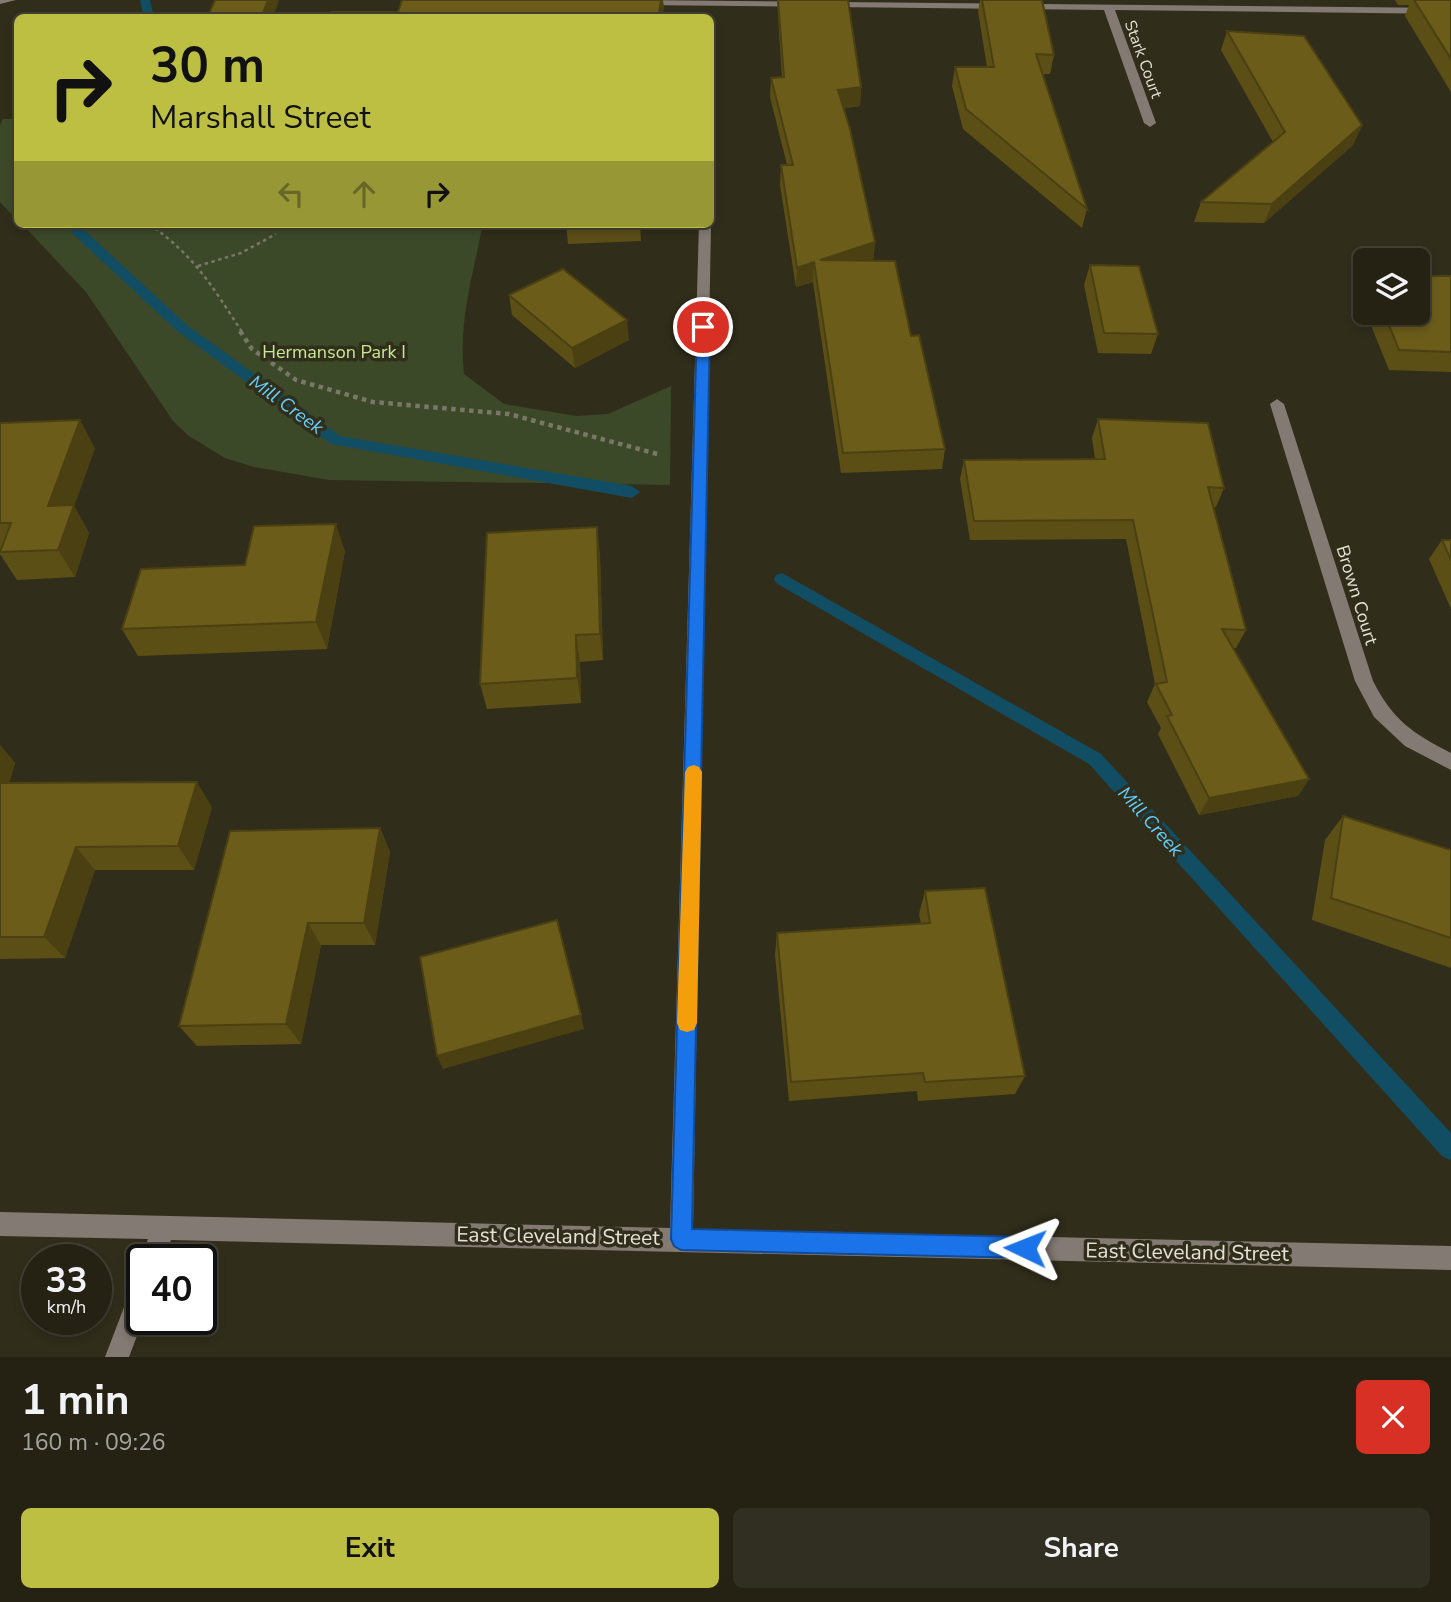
<!DOCTYPE html>
<html lang="en">
<head>
<meta charset="utf-8">
<style>
	body { margin:0; font-family:"Nunito Sans",sans-serif; background:#312f22; color:#f1f3f6; height:100vh; display:flex; flex-direction:column; font-size:26px; white-space:nowrap }
	* { box-sizing:border-box; margin:0 }
	p { font-size:23px; color:#a3a4a0 }
	.icon { flex:none; width:38px; height:38px; fill:none; stroke:currentColor; stroke-width:2; stroke-linecap:round; stroke-linejoin:round }
	.map { position:relative; height:1357px; overflow:hidden }
	.details { display:flex; flex-direction:column; background:#252214; flex:1 }
	.details>* { flex:none }
	.hud { position:absolute; left:14px; top:14px; width:700px; height:214px; border-radius:10px; box-shadow:0 4px 10px #0003,0 0 0 2px #423f34; background:#bdbf43; color:#111; overflow:hidden }
	.tools { position:absolute; left:1353px; top:248px; display:grid; gap:14px }
	.tools a { display:grid; place-items:center; width:77px; height:77px; border-radius:10px; background:#252214; box-shadow:0 4px 10px #0003,0 0 0 2px #423f34; font-size:35px }
	.speed { position:absolute; left:21px; top:1244px; display:flex; gap:14px; font-size:35px; font-weight:700; text-align:center }
	.speed>* { display:grid; place-content:center; width:91px; height:91px; border-radius:50%; background:#252214; box-shadow:0 4px 10px #0003,0 0 0 2px #423f34; line-height:1 }
	.speed small { font-size:18px; font-weight:400 }
	.speed .limit { border:4px solid #111; border-radius:10px; background:#fff; color:#111 }
	.pin { position:absolute; display:grid; place-items:center; width:60px; height:60px; color:#fff; margin:-30px; border:4px solid #fff; border-radius:50%; box-shadow:0 2px 7px #0007 }
	.me { position:absolute; width:77px; margin:-38px; rotate:272deg; stroke-linejoin:round; filter:drop-shadow(0 0 5px #0008) }
	.turn { display:flex; align-items:center; gap:24px; height:147px; padding:0 21px; font-size:32px }
	.turn .icon { width:91px; height:91px; stroke-width:2.5 }
	.turn b { display:block; font-size:49px; line-height:60px }
	.lanes { display:flex; align-items:center; height:66px; padding:0 21px; background:#0003; justify-content:center; gap:35px; direction:ltr }
	.lanes .off { opacity:.35 }
	.round { display:grid; place-items:center; flex:none; width:74px; height:74px; border-radius:10px; background:#312f22 }
	.head { display:flex; align-items:center; justify-content:space-between; height:119px; padding:0 21px }
	h1 { font-size:42px; font-weight:700; line-height:52px }
	.primary-button { display:flex; gap:14px; margin-top:auto; padding:14px 21px }
	.primary-button a { flex:1; height:80px; border-radius:10px; background:#bdbf43; color:#111; font-size:28px; font-weight:700; line-height:80px; text-align:center }
	.primary-button a+a { background:#312f22; color:#f1f3f6 }
	.map>svg:first-child { display:block }
	.green { fill:#3c4929 }
	.lines { fill:none; stroke-linecap:round; stroke-linejoin:round }
	.stream { fill:#124e63; fill-rule:evenodd }
	.path-far1 { stroke:#7a7768; stroke-width:2.5; stroke-dasharray:3.5 3.5; stroke-linecap:butt }
	.path { stroke:#7a7768; stroke-width:4.5; stroke-dasharray:4.5 4.5; stroke-linecap:butt }
	.minor { fill:#837a74; fill-rule:evenodd }
	.wall { fill:#5c4f16 }
	.shaded-wall { fill:#4b4012 }
	.building { fill:#6b5c1a; stroke:#4b4012; stroke-width:2 }
	.route { fill:#1a73e8; stroke:#114b97; stroke-width:2 }
	.slow { fill:#f59e0b }
	.labels { text-anchor:middle; stroke-width:7; stroke-linejoin:round; paint-order:stroke }
	.far-street-label { font-size:16px; fill:#e4e1d6; stroke:#312d1b }
	.park-label { font-size:18px; fill:#c6e994; stroke:#312d1b }
	.street-label { font-size:18px; fill:#e4e1d6; stroke:#312d1b }
	.water-label { font-size:19px; font-style:italic; fill:#62cdf8; stroke:#312d1b }
	.near-street-label { font-size:21px; fill:#e4e1d6; stroke:#312d1b }
</style>
</head>
<body>
<div class="map">
<svg width="1451" height="1357" viewBox="0 0 1451 1357">
	<rect width="100%" height="100%" fill="#312d1b"/>
	<!-- green -->
	<path class="green" d="M 3,119 L 17,119 L 17,220 L 0,202 L 0,125 Z
		M 22,224 L 483,224 C 473,273 458,324 464,374 L 504,404 L 576,416 L 608,414 L 671,386 L 670,485 L 329,480 L 254,467 L 225,458 L 189,436 L 173,421 L 86,292 Z"/>
	<g class="lines">
		<!-- stream -->
		<path class="stream" d="M 140,0 L 150,0 L 154,18 L 144,18 Z
			M 70,224 L 82,224 L 83,229 L 187,325 L 340,436 L 632,486 L 640,492 L 632,498 L 331,444 L 177,331 L 72,233 Z
			M 782,573 L 1101,754 L 1451,1133 L 1451,1160 L 1443,1157 L 1089,764 L 776,583 L 774,579 L 776,575 Z"/>
		<!-- path-far1 -->
		<path class="path-far1" d="M 127,18 L 129,12
			M 149,224 C 195,256 212,286 242,332
			M 198,266 L 241,253 L 276,234"/>
		<!-- path -->
		<path class="path" d="M 240,331 L 252,349 L 296,380 L 373,402 L 509,414 L 661,455"/>
		<!-- minor -->
		<path class="minor" d="M 0,0 L 16,0 L 0,4 Z
			M 636,0 L 1451,8 L 1451,14 L 1115,10 L 1156,123 L 1150,127 L 1144,123 L 1104,10 L 640,5 L 636,4 Z
			M 710,223 L 711,224 L 693,1229 L 1451,1246 L 1451,1270 L 171,1240 L 164,1260 L 142,1260 L 142,1264 L 140,1260 L 148,1239 L 0,1236 L 0,1212 L 670,1228 L 699,224 Z
			M 1277,399 L 1284,404 L 1373,681 C 1393,720 1412,733 1451,753 L 1451,770 L 1405,746 L 1374,717 L 1355,681 L 1270,404 Z
			M 142,1277 L 143,1320 L 129,1357 L 105,1357 L 134,1281 Z"/>
	</g>
	<!-- wall -->
	<path class="wall" d="M 777,0 L 861,87 L 860,106 L 843,108 L 875,242 L 873,261 L 911,336 L 945,449 L 942,469 L 841,473 L 813,282 L 796,287 L 780,185 L 781,165 L 787,165 L 770,97 L 771,78 L 782,78 Z
		M 976,0 L 1042,0 L 1054,55 L 1050,74 L 1042,74 L 1087,209 L 1082,228 L 963,129 L 952,86 L 955,67 L 987,67 L 978,11 L 980,0 Z
		M 1395,0 L 1451,0 L 1451,92 L 1405,16 L 1409,5 L 1398,5 Z
		M 1227,31 L 1362,125 L 1353,145 L 1264,223 L 1194,222 L 1201,202 L 1273,142 L 1221,50 Z
		M 566,224 L 640,224 L 641,241 L 568,244 Z
		M 1361,257 L 1432,276 L 1451,276 L 1451,372 L 1389,370 L 1366,313 L 1418,313 L 1365,261 L 1365,310 L 1352,277 Z
		M 1090,265 L 1158,334 L 1151,354 L 1098,353 L 1084,285 Z
		M 509,295 L 629,340 L 575,368 L 512,315 Z
		M 1098,419 L 1224,488 L 1216,507 L 1213,507 L 1246,630 L 1236,648 L 1233,648 L 1309,779 L 1298,796 L 1199,815 L 1158,734 L 1161,728 L 1147,702 L 1155,684 L 1126,539 L 970,540 L 960,479 L 964,460 L 1095,459 L 1092,438 Z
		M 0,423 L 95,448 L 74,506 L 89,533 L 75,577 L 17,580 L 0,554 Z
		M 597,527 L 600,555 L 603,660 L 580,662 L 581,703 L 487,709 L 480,684 Z
		M 1442,540 L 1451,540 L 1451,609 L 1429,559 Z
		M 345,551 L 327,649 L 138,656 L 122,629 Z
		M 0,745 L 15,763 L 9,783 L 212,807 L 194,870 L 95,870 L 65,958 L 0,959 Z
		M 1343,816 L 1451,850 L 1451,968 L 1312,920 L 1325,840 Z
		M 380,828 L 390,852 L 375,945 L 321,945 L 301,1044 L 197,1046 L 179,1026 Z
		M 925,891 L 1025,1076 L 1015,1094 L 918,1101 L 917,1091 L 789,1101 L 775,955 L 777,933 L 921,924 L 919,914 Z"/>
	<!-- shaded-wall -->
	<path class="shaded-wall" d="M 268,0 L 279,0 L 273,18 L 261,18 Z
		M 661,0 L 663,0 L 664,8 L 662,18 L 658,18 Z
		M 861,87 L 860,106 L 836,110 L 838,90 Z
		M 1362,125 L 1353,145 L 1264,223 L 1272,204 Z
		M 875,242 L 873,262 L 820,260 Z
		M 814,262 L 813,282 L 796,287 L 797,268 Z
		M 627,320 L 629,340 L 575,368 L 572,348 Z
		M 80,420 L 95,448 L 74,506 L 89,533 L 75,577 L 58,550 L 48,506 Z
		M 336,524 L 345,551 L 327,649 L 316,622 Z
		M 597,527 L 600,555 L 603,660 L 600,634 Z
		M 576,635 L 580,662 L 581,703 L 577,678 Z
		M 0,745 L 15,763 L 1,807 L 0,806 Z
		M 1309,779 L 1298,796 L 1199,815 L 1209,798 Z
		M 197,782 L 212,807 L 194,870 L 178,846 Z
		M 380,828 L 390,852 L 375,945 L 364,923 Z
		M 76,847 L 95,870 L 65,958 L 44,937 Z
		M 308,923 L 321,945 L 301,1044 L 286,1024 Z
		M 581,1015 L 584,1029 L 443,1069 L 437,1056 Z"/>
	<!-- building -->
	<path class="building" d="M 215,0 L 268,0 L 261,18 L 207,18 Z
		M 402,0 L 661,0 L 658,18 L 331,18 L 332,12 L 398,12 Z
		M 778,0 L 848,0 L 861,87 L 838,90 L 850,129 L 875,242 L 820,260 L 895,261 L 911,336 L 919,335 L 945,449 L 843,453 L 814,262 L 797,268 L 781,165 L 793,165 L 771,78 L 784,77 Z
		M 982,0 L 1042,0 L 1054,55 L 1036,54 L 1087,209 L 966,109 L 955,67 L 994,67 Z
		M 1414,0 L 1451,0 L 1451,59 Z
		M 1227,31 L 1304,36 L 1362,125 L 1272,204 L 1201,202 L 1285,132 Z
		M 1361,257 L 1424,259 L 1432,276 L 1451,276 L 1451,352 L 1399,350 L 1384,313 L 1418,313 L 1418,261 L 1365,261 L 1365,267 Z
		M 1090,265 L 1139,266 L 1158,334 L 1104,333 Z
		M 563,269 L 627,320 L 572,348 L 509,295 Z
		M 1098,419 L 1208,423 L 1224,488 L 1208,487 L 1246,630 L 1222,629 L 1309,779 L 1209,798 L 1167,716 L 1172,715 L 1156,684 L 1167,682 L 1133,520 L 974,521 L 964,460 L 1105,459 Z
		M 80,420 L 48,506 L 74,505 L 58,550 L 0,552 L 11,523 L 0,523 L 0,423 Z
		M 336,524 L 316,622 L 122,629 L 141,569 L 245,565 L 254,526 Z
		M 597,527 L 600,634 L 576,635 L 577,678 L 480,684 L 487,533 Z
		M 1442,540 L 1451,540 L 1451,560 Z
		M 197,782 L 178,846 L 76,847 L 44,937 L 0,937 L 0,783 Z
		M 1343,816 L 1451,850 L 1451,938 L 1331,898 Z
		M 380,828 L 364,923 L 308,923 L 286,1024 L 179,1026 L 230,831 Z
		M 985,888 L 1025,1076 L 925,1082 L 923,1073 L 791,1082 L 777,933 L 930,923 L 925,891 Z
		M 557,920 L 581,1015 L 437,1056 L 420,957 Z"/>
	<!-- route -->
	<path class="route" d="M 703,323 L 710,327 L 692,1229 L 1025,1237 L 1032,1240 L 1035,1248 L 1032,1255 L 1025,1258 L 681,1250 L 674,1246 L 671,1239 L 697,327 Z"/>
	<!-- slow -->
	<path class="slow" d="M 694,765 L 699,767 L 702,772 L 697,1023 L 694,1030 L 687,1032 L 680,1030 L 677,1023 L 685,772 L 688,767 Z"/>
	<g class="labels">
		<!-- far-street labels -->
		<g class="far-street-label">
			<text transform="translate(1144 59) rotate(70)" y="6">Stark Court</text>
		</g>
		<!-- park labels -->
		<g class="park-label">
			<text x="334" y="358">Hermanson Park I</text>
		</g>
		<!-- street labels -->
		<g class="street-label">
			<text transform="translate(1357 595) rotate(73)" y="6">Brown Court</text>
		</g>
		<!-- water labels -->
		<g class="water-label">
			<text transform="translate(287 404) rotate(36)" y="7">Mill Creek</text>
			<text transform="translate(1151 821) rotate(48)" y="7">Mill Creek</text>
		</g>
		<!-- near-street labels -->
		<g class="near-street-label">
			<text transform="translate(558 1236) rotate(1)" y="7">East Cleveland Street</text>
			<text transform="translate(1187 1252) rotate(1)" y="7">East Cleveland Street</text>
		</g>
	</g>
</svg>
<div class="tools">
<a><svg class="icon" aria-label="layers" viewBox="0 0 24 24"><path d="M12 4l9 5-9 5-9-5zM3 14l9 5 9-5"/></svg></a>
</div>
<div class="speed"><div>33<small>km/h</small></div><div class="limit">40</div></div>
<div class="pin" style="left:703px;top:327px;background:#d93025"><svg class="icon" aria-label="arrive" viewBox="0 0 24 24"><path d="M6 21V4h12l-3 4 3 4H6"/></svg></div>
<svg class="me" style="left:1025px;top:1248px" viewBox="-20 -20 40 40"><path d="M0-17L14 15 0 8-14 15z" fill="#1a73e8" stroke="#fff" stroke-width="4"/></svg>
<div class="hud">
<div class="turn"><svg class="icon" aria-label="right" viewBox="0 0 24 24"><path d="M7 20v-9h11M14 6l5 5-5 5"/></svg><div><b>30 m</b>Marshall Street</div></div>
<div class="lanes"><svg class="icon off" aria-label="left" viewBox="0 0 24 24"><path d="M17 20v-9H6M10 6l-5 5 5 5"/></svg><svg class="icon off" aria-label="ahead" viewBox="0 0 24 24"><path d="M12 20V5M6 11l6-6 6 6"/></svg><svg class="icon" aria-label="right" viewBox="0 0 24 24"><path d="M7 20v-9h11M14 6l5 5-5 5"/></svg></div>
</div>
</div>
<section class="details">
<div class="head"><div><h1>1 min</h1><p>160 m · 09:26</p></div><a class="round" style="background:#d93025;color:#fff"><svg class="icon" aria-label="close" viewBox="0 0 24 24"><path d="M6 6l12 12M18 6L6 18"/></svg></a></div>
<div class="primary-button"><a>Exit</a><a>Share</a></div>
</section>
</body>
</html>
